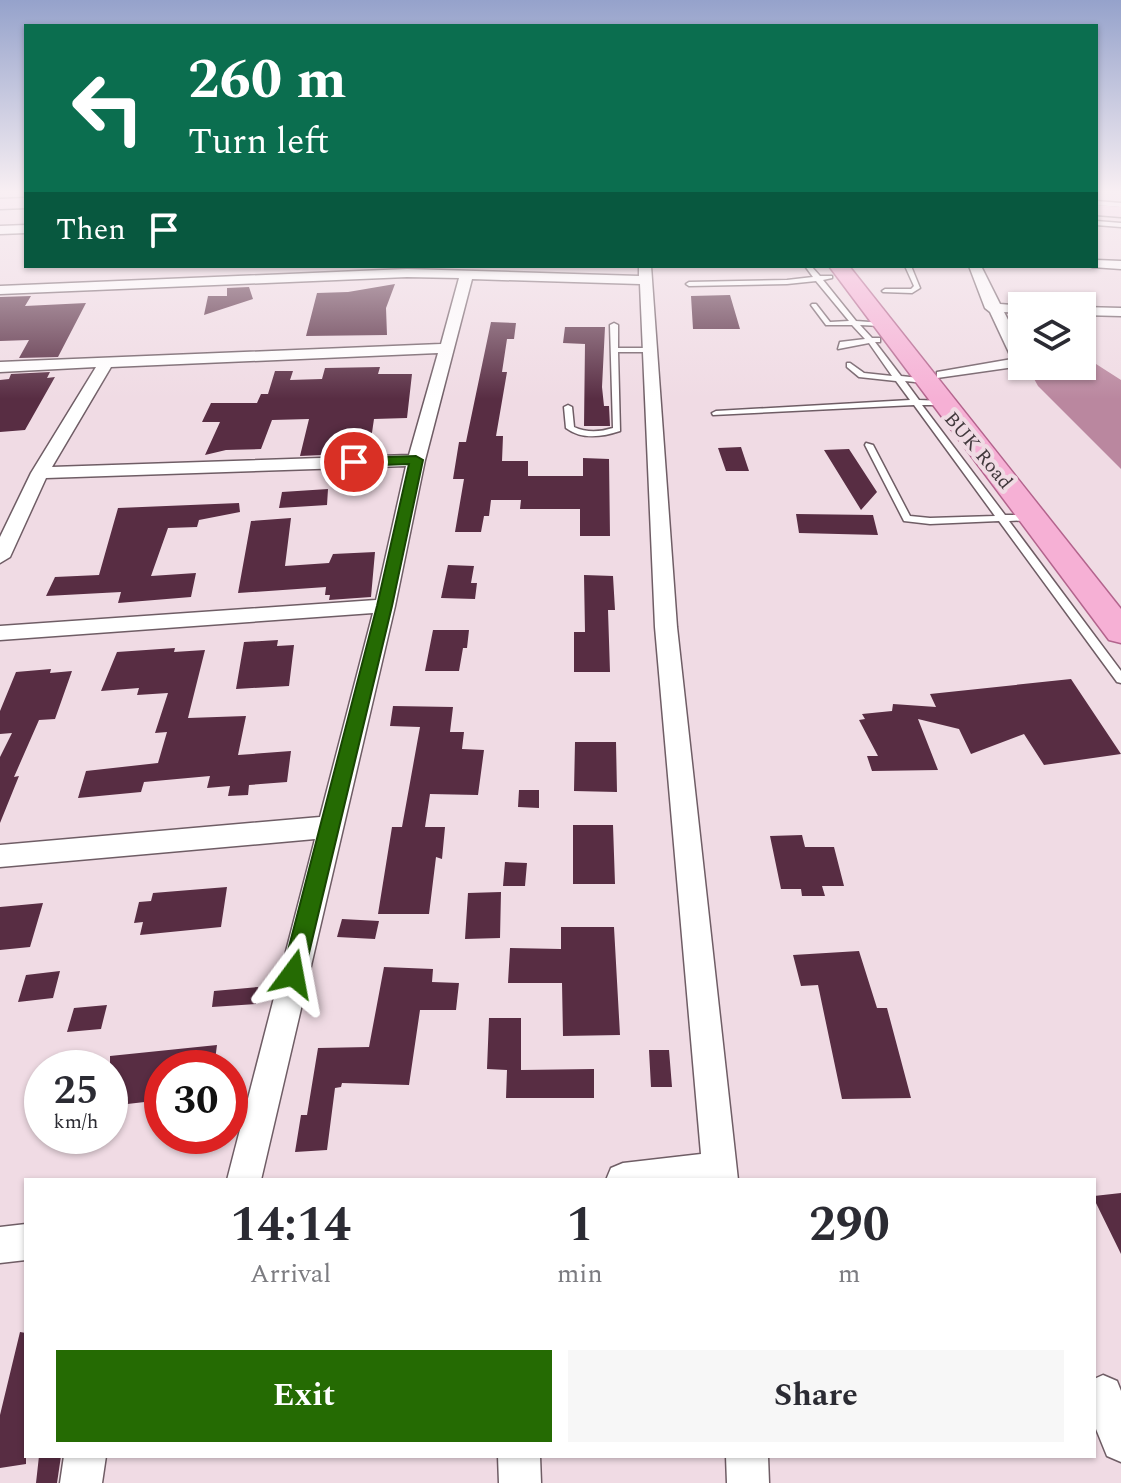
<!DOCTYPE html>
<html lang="en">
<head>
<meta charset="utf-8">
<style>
	body { margin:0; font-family:Spectral,serif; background:#f7f7f7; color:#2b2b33; height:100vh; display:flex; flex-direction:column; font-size:30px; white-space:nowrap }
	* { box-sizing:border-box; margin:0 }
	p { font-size:26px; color:#7c7c81 }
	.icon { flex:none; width:44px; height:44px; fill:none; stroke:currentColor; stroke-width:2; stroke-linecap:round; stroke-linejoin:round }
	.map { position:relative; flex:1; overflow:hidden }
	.panel { position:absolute; left:24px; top:1178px; width:1072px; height:280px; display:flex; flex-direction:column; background:#fff; border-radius:0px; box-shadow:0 2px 6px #0004 }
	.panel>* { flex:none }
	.banner { position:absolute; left:24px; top:24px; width:1074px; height:244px; border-radius:0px; box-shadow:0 2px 6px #0004; background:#0b6e4f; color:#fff; overflow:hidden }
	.controls { position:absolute; left:1008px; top:292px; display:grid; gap:16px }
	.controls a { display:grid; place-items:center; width:88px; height:88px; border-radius:0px; background:#fff; box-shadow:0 2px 6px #0004; font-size:40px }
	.speed { position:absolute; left:24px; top:1050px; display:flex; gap:16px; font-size:40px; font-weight:700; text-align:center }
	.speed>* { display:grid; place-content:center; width:104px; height:104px; border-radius:50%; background:#fff; box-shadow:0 2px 6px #0004; line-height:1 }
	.speed small { font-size:20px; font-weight:400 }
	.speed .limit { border:12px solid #d22; background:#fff; color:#111 }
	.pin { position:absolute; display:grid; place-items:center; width:68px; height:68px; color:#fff; margin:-34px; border:4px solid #fff; border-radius:50%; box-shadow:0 2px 8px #0007 }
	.me { position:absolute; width:88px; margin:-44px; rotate:13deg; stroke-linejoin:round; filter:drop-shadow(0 0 6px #0008) }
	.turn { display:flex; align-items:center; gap:28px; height:168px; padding:0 32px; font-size:36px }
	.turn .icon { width:104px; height:104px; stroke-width:2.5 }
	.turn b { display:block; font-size:56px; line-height:68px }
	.then { display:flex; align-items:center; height:76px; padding:0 32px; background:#0003; gap:16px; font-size:30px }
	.eta { display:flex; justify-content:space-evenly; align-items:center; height:136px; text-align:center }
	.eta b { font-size:48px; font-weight:700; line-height:56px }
	.button { display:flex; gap:16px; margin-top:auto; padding:16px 32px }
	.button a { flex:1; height:92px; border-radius:0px; background:#256b03; color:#fff; font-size:32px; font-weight:700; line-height:92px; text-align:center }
	.button a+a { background:#f7f7f7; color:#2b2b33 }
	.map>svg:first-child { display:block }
	.water { fill:#ba879f }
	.building { fill:#582d43 }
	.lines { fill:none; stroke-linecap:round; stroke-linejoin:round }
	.service-casing { stroke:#6f5d65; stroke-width:3 }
	.minor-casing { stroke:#6f5d65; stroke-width:3 }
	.secondary-casing { stroke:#6f5d65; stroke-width:3 }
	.primary-casing { stroke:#b3648d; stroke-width:3 }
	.service { fill:#fff; fill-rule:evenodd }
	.minor { fill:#fff; fill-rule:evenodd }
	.secondary { fill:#fad8ea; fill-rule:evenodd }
	.primary { fill:#f6b0d5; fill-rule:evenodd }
	.route { fill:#256b03; stroke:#184602; stroke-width:2 }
	.labels { text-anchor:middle; stroke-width:8; stroke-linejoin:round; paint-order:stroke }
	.far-street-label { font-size:20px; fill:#41383c; stroke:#f0dbe4 }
</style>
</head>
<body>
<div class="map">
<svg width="1121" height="1483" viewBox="0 0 1121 1483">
	<rect width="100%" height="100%" fill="#f0dbe4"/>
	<!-- water -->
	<path class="water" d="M 1082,355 L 1121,380 L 1121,469 L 1038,386 L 1027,366 L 1082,366 Z"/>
	<!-- building -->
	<path class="building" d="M 395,284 L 386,308 L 387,335 L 306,336 L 317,293 L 348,292 Z
		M 249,287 L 253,299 L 204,315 L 208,296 L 227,296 L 227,288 Z
		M 730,295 L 740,329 L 693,329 L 691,296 Z
		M 31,296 L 25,306 L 86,303 L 58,357 L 19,358 L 29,340 L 0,341 L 0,297 Z
		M 491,322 L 516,323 L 514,339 L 507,339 L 502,372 L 507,372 L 496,436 L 503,436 L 502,461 L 528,461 L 528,476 L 583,476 L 583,458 L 609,459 L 610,536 L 580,536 L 580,509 L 520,509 L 521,500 L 491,500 L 489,516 L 484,516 L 481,532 L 455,532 L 464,479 L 453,479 L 459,442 L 466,442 L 467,437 Z
		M 565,327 L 605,327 L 602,387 L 604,406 L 609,406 L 610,426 L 584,426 L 585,344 L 563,343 Z
		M 380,367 L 378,374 L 412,374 L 407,418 L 374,419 L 369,453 L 300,456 L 309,419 L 272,420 L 261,449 L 226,450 L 205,455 L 220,422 L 202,422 L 211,403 L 257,403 L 261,394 L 268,394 L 275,371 L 293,371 L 290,380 L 322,379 L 325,368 Z
		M 50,372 L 47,378 L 55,377 L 25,430 L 0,432 L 0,380 L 9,379 L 11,374 Z
		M 741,447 L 749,471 L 726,471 L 718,448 Z
		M 849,449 L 877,492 L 861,510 L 824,450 Z
		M 328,489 L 327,505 L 279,508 L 282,492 Z
		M 239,503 L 240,512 L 199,520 L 197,527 L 168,528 L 151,576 L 196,573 L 191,597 L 118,603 L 121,592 L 46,596 L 55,577 L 99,575 L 118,508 Z
		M 796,514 L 873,515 L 878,535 L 799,533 Z
		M 291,518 L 285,566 L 329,563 L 333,554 L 375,552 L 371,597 L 329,600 L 330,595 L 325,595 L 326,587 L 238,593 L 251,521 Z
		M 448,565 L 474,566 L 471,583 L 477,583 L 475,599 L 441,598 Z
		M 584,575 L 613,576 L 615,610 L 608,610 L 610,672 L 574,672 L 574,632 L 585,632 Z
		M 433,630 L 469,630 L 467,648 L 463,648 L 459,671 L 425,671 Z
		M 278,640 L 277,646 L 294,645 L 289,686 L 236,689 L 244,642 Z
		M 175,648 L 174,652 L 205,650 L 188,718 L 246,716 L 238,755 L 291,751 L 287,782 L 249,785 L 248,795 L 228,796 L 230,786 L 207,788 L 210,776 L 144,782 L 141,792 L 78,798 L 86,771 L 158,763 L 167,732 L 155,733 L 168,693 L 137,695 L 139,688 L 101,691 L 117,652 Z
		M 51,669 L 50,673 L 72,671 L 55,719 L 39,720 L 14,777 L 19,776 L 0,823 L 0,757 L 12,733 L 0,734 L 0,711 L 16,672 Z
		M 1071,679 L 1121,754 L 1044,765 L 1024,734 L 971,754 L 959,729 L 918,719 L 938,770 L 872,771 L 867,756 L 878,756 L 859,720 L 865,719 L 862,714 L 892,711 L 893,704 L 936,707 L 930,694 Z
		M 393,706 L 453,707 L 450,732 L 464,732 L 462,749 L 484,750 L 478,795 L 430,794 L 425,827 L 445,827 L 442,859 L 436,857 L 429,914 L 378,914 L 392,827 L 402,827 L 420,727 L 390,726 Z
		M 575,742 L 616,742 L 617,792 L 574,791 Z
		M 519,790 L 539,790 L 539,808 L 518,807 Z
		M 573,825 L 613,825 L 615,884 L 573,884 Z
		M 802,835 L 805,847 L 834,847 L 844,886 L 822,886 L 825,896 L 802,896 L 801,889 L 781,889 L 770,836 Z
		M 505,862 L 527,863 L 525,886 L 503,886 Z
		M 227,887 L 221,927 L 140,935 L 143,922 L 134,923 L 139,902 L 151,901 L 153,893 Z
		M 501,892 L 500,938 L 465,939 L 468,893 Z
		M 43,903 L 30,947 L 0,950 L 0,907 Z
		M 342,919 L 379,921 L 375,939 L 337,937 Z
		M 561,927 L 614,927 L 620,1035 L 563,1036 L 562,983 L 508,983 L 510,948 L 561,949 Z
		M 859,951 L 877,1008 L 887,1008 L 911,1098 L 842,1099 L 818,985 L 801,986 L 793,955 Z
		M 384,967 L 433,969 L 432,982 L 459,983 L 456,1010 L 420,1010 L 409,1085 L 342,1083 L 341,1087 L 335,1088 L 327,1150 L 295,1152 L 301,1115 L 307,1115 L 318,1048 L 369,1047 Z
		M 60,971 L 53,998 L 18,1002 L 26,975 Z
		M 258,987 L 256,1004 L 212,1007 L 214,991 Z
		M 107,1005 L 101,1029 L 67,1032 L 74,1008 Z
		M 489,1018 L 521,1018 L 521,1070 L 594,1069 L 594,1098 L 506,1098 L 507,1070 L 487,1069 Z
		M 217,1045 L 214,1068 L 162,1068 L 162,1100 L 110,1106 L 110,1056 Z
		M 649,1050 L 669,1050 L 672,1087 L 651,1087 Z
		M 1121,1193 L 1121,1254 L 1094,1199 L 1094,1196 Z
		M 20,1332 L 26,1333 L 26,1464 L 0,1468 L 0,1415 Z
		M 39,1456 L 61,1456 L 57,1483 L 36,1483 Z"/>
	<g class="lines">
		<!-- service casing -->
		<g class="service-casing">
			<path id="service" d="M 1096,201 L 1121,203 L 1121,207 L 1096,205 Z
				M 1096,221 L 1121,223 L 1121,227 L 1096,225 Z
				M 805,266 L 811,266 L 820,276 L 832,276 L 832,278 L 823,280 L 856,321 L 883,323 L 885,324 L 881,326 L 860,325 L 872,338 L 880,338 L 880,342 L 875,342 L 901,376 L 928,379 L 928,383 L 925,383 L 905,381 L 919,400 L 943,401 L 944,403 L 940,405 L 922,405 L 1005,515 L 1035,515 L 1037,517 L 1032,520 L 1009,521 L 1121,671 L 1121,683 L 1117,682 L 999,521 L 930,524 L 904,521 L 865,445 L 866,443 L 873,445 L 910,516 L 930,518 L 995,516 L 914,405 L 713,415 L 712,413 L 716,411 L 910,400 L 896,381 L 859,377 L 847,367 L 847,363 L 850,363 L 864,373 L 892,376 L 869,343 L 838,349 L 840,342 L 865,339 L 852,325 L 826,325 L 811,305 L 812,304 L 816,304 L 830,322 L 849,321 L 816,281 L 787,284 L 689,286 L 686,284 L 689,282 L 787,280 L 813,277 Z
				M 905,266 L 911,266 L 920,288 L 912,293 L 883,292 L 882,291 L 885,289 L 911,289 L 914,286 Z
				M 614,323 L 618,325 L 618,348 L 650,348 L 654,350 L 650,352 L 618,352 L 620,431 C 602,437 582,440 566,428 L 564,407 L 568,405 L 572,407 L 574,427 C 587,433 600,432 613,428 L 610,325 Z"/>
		</g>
		<!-- minor casing -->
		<g class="minor-casing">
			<path id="minor" d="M 26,225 L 26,233 L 0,234 L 0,226 Z
				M 1096,260 L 1121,261 L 1121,269 L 1092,267 L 1096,266 Z
				M 639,266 L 651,266 L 677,627 L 738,1180 L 606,1180 L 611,1168 L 623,1163 L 701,1154 L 655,627 L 640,284 L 472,279 L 425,460 L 395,606 L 261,1180 L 227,1180 L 315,839 L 0,867 L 0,845 L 320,817 L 373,613 L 0,640 L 0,626 L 376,600 L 406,466 L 46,478 L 10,557 L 0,563 L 0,537 L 31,473 L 96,367 L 0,372 L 0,362 L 441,344 L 459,278 L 407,277 L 0,294 L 0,286 L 407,269 L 639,276 ZM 438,353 L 409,455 L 52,467 L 111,367 Z
				M 969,266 L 981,266 L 1000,304 L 1026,306 L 1022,306 L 1022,313 L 1004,312 L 1022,347 L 1022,366 L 937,378 L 937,372 L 1012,359 L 990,312 L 985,308 Z
				M 1082,307 L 1121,308 L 1121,316 L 1082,315 Z
				M 26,1224 L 26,1260 L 0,1263 L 0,1227 Z
				M 1103,1375 L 1117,1381 L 1121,1391 L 1121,1462 L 1107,1456 L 1094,1424 L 1094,1379 Z
				M 64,1456 L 106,1456 L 102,1483 L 60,1483 Z
				M 498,1456 L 540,1456 L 541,1483 L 499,1483 Z
				M 726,1456 L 768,1456 L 769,1483 L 727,1483 Z"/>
		</g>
		<!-- secondary casing -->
		<g class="secondary-casing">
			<path id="secondary" d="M 26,198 L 26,208 L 0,209 L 0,199 Z
				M 1096,205 L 1121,207 L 1121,217 L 1096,215 Z"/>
		</g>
		<!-- primary casing -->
		<g class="primary-casing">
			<path id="primary" d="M 829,266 L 849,266 L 1121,609 L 1121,643 L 1109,640 Z"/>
		</g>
		<!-- service -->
		<use href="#service" class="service"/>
		<!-- minor -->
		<use href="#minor" class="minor"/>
		<!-- secondary -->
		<use href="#secondary" class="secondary"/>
		<!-- primary -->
		<use href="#primary" class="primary"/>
	</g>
	<!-- sky -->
	<linearGradient id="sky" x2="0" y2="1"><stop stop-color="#95a2cb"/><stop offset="0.48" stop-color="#f8eff3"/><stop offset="1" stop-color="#f8eff3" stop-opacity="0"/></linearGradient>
	<rect width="1121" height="399" fill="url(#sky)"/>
	<!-- route -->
	<path class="route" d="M 416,456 L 423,460 L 392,606 L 304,974 L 301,981 L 293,984 L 285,981 L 282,974 L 377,606 L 409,464 L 354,466 L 347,462 L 354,458 Z"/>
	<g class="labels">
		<!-- far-street labels -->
		<g class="far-street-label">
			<text transform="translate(979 450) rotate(50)" y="7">BUK Road</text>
		</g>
	</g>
</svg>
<div class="controls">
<a><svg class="icon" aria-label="layers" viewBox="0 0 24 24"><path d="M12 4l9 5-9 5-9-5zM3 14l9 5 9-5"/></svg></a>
</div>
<div class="speed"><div>25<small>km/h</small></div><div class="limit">30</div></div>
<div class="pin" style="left:354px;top:462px;background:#d93025"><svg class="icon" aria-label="arrive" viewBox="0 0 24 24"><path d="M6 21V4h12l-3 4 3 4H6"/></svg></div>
<svg class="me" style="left:293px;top:974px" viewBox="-20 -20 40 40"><path d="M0-17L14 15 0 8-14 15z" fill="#256b03" stroke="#fff" stroke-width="4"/></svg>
<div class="banner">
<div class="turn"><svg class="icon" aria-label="left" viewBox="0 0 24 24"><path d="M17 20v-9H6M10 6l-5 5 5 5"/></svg><div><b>260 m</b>Turn left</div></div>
<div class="then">Then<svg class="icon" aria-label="arrive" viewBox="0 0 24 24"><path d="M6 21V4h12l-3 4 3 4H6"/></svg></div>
</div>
<section class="panel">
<div class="eta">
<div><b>14:14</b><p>Arrival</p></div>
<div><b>1</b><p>min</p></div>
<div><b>290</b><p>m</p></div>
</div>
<div class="button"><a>Exit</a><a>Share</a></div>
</section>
</div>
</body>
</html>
